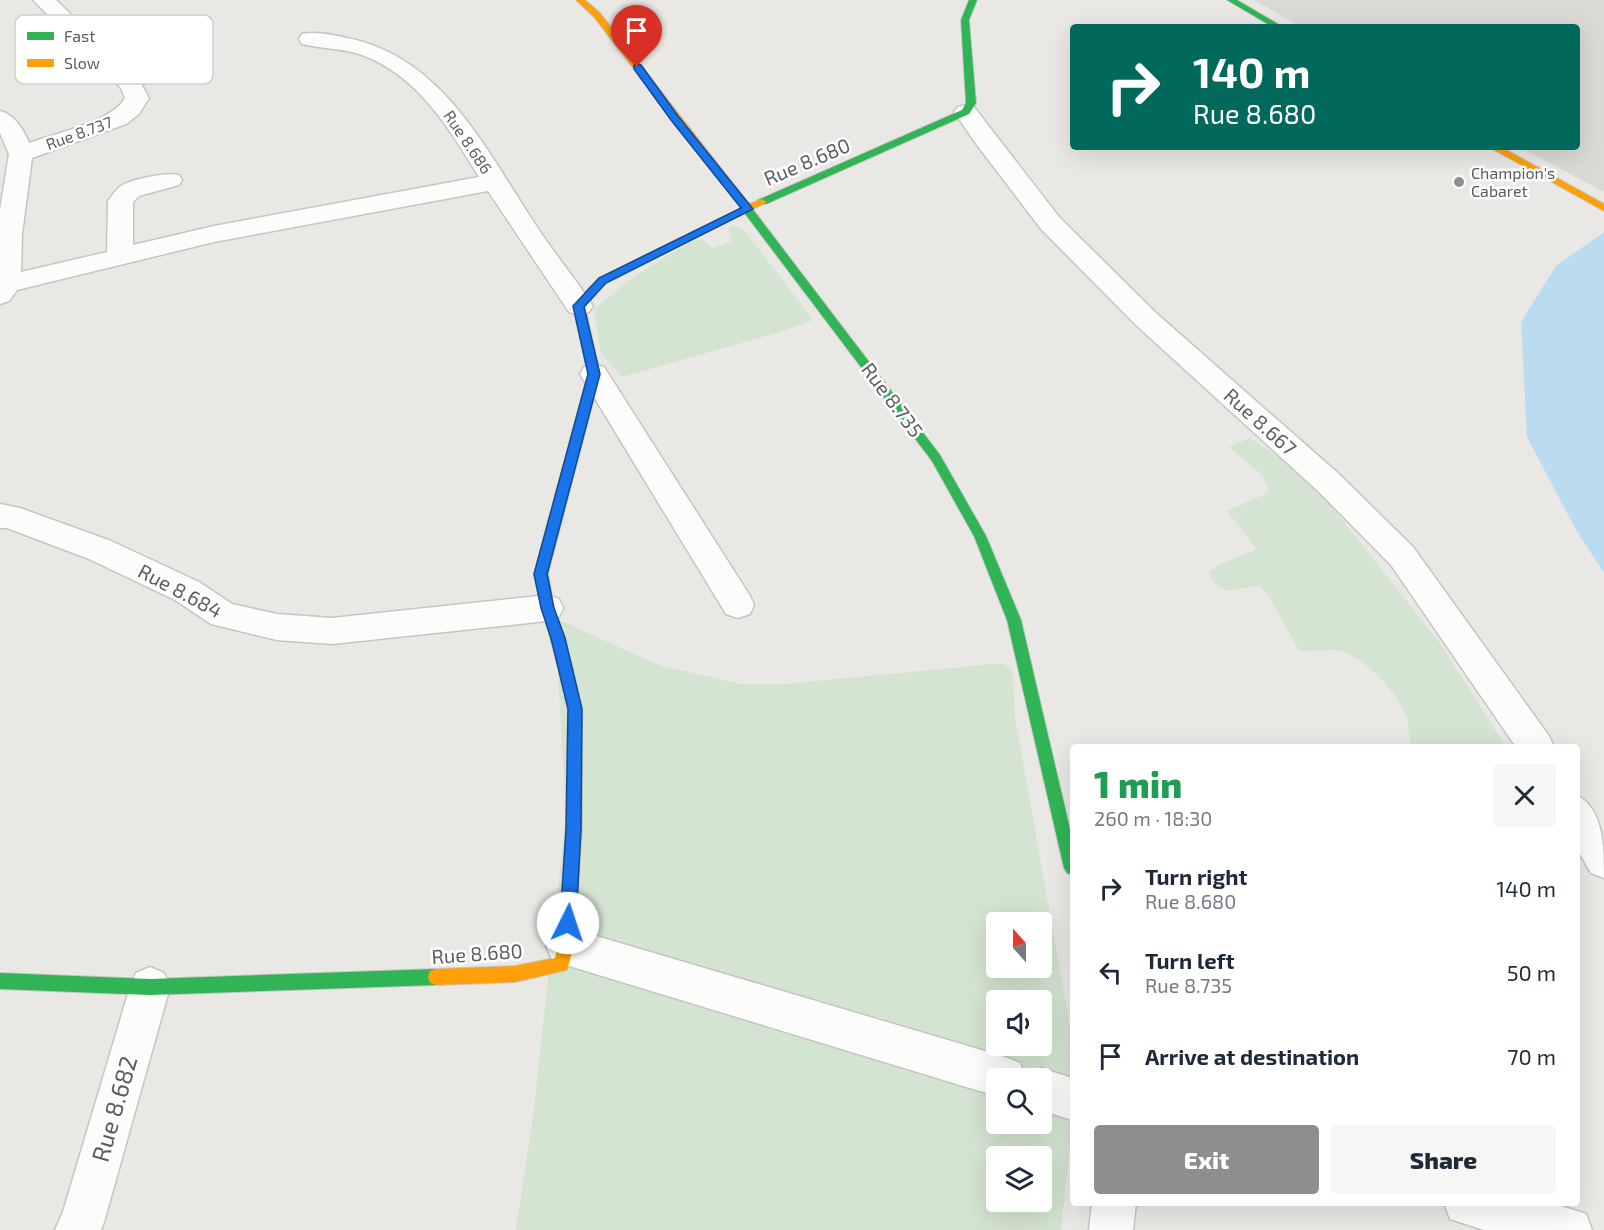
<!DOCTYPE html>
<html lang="en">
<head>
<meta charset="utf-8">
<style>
	body { margin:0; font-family:"Exo 2",sans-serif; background:#f6f6f7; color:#1f2937; height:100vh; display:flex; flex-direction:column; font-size:22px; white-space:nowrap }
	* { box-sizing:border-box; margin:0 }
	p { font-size:20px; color:#747a83 }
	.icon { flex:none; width:33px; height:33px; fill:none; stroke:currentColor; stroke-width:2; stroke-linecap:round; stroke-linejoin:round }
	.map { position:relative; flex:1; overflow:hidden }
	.panel { position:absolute; left:1070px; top:744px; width:510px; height:462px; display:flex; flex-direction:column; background:#fff; border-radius:6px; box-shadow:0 6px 24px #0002 }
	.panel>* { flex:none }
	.guide { position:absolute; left:1070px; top:24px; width:510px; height:126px; border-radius:6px; box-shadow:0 6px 24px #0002; background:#00695c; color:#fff; overflow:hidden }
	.needle { width:39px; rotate:339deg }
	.buttons { position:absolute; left:986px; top:912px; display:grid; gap:12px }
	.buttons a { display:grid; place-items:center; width:66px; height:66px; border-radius:6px; background:#fff; box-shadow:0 6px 24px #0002; font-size:30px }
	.pin { position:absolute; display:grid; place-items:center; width:51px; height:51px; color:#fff; margin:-62px -26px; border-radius:50% 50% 50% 0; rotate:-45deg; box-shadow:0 0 6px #0007 }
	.pin .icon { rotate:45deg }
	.me { position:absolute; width:66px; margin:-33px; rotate:4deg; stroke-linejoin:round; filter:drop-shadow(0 0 4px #0008) }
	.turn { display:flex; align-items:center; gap:21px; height:126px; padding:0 24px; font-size:27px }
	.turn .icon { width:78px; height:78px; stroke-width:2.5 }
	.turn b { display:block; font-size:42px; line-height:51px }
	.round { display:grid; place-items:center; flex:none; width:63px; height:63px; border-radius:6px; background:#f6f6f7 }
	.overview { display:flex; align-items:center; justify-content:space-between; height:102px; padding:0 24px }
	h1 { font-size:36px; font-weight:800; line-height:45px; color:#1e9e55 }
	.primary-button { display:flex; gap:12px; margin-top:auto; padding:12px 24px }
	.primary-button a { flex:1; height:69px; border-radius:6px; background:#8c8e8f; color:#fff; font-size:24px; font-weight:800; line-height:69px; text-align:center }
	.primary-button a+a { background:#f6f6f7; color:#1f2937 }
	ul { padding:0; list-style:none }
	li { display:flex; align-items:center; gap:18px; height:84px; padding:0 24px }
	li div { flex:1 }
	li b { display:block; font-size:22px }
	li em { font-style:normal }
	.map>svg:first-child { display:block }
	.industrial { fill:#dbd9d5 }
	.green { fill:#d3e4d0; fill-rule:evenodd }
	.water { fill:#bbdbf1 }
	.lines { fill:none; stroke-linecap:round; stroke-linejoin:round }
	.street-casing { stroke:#c5c5c5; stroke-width:3 }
	.fast-casing { stroke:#c6c6c6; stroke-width:2 }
	.slow-casing { stroke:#c6c6c6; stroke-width:2 }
	.street { fill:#fcfcfb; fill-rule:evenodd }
	.fast { fill:#30b455; fill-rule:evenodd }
	.slow { fill:#ff9f0a; fill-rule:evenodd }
	.route { fill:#1a73e8; stroke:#114b97; stroke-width:1.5 }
	.poi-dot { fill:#8c8e8f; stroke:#fff; stroke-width:2 }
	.labels { text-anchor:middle; stroke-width:5; stroke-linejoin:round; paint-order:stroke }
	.far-street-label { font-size:16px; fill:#5a5d61; stroke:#fff }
	.far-poi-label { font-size:16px; fill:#5a5d61; stroke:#fff; text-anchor:start }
	.street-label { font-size:20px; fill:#5a5d61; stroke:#fff }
	.near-street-label { font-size:24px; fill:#5a5d61; stroke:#fff }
	.key { fill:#fff; stroke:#ceced0; stroke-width:1.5 }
	.key-label { font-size:16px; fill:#5a5d61 }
</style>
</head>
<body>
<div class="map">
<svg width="1604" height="1230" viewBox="0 0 1604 1230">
	<rect width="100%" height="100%" fill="#eae8e4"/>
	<!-- industrial -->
	<path class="industrial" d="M 1254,0 L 1604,0 L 1604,192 L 1520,147 L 1576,147 L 1576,27 L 1301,27 Z"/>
	<!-- green -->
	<path class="green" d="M 734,226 L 744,230 L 813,320 L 780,332 L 622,377 L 601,353 L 594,309 L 636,275 L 692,241 L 702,239 L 712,248 L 732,242 L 728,228 Z
		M 1250,438 L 1283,460 L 1321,493 L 1439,642 L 1506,747 L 1411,747 C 1409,738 1409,728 1407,719 C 1401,695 1364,657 1341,651 C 1327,647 1313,654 1299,650 L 1268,595 L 1259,586 L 1227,591 L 1212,581 L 1209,572 L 1216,566 L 1257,549 L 1227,511 L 1265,494 L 1269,489 L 1263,476 L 1229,447 Z
		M 555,618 L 661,666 L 742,684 L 784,684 L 1003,663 L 1013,671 L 1015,717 L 1072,1037 L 1072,1126 L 1061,1230 L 516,1230 L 534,1108 L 566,815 ZM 996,922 L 1041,922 L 1041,968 L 996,968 ZM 996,1000 L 1041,1000 L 1041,1046 L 996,1046 ZM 996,1078 L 1041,1078 L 1041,1124 L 996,1124 ZM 996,1156 L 1041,1156 L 1041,1202 L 996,1202 Z"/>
	<!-- water -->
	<path class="water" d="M 1604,232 L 1604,573 L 1576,530 L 1527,437 L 1521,322 L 1556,266 Z"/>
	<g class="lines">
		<!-- street casing -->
		<g class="street-casing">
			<path id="street" d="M 33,0 L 56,0 L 139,80 L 149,98 L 139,114 L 126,124 L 32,158 L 22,234 L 21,272 L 107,252 L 108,201 C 112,196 116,189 121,186 C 131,179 168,172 179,175 L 182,180 L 179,185 L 139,196 L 133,202 L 133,245 L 214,226 L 479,177 C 450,130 418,75 362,55 C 343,48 322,49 302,44 L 299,39 L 302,34 C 316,31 333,35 347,38 C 443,57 486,150 535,224 C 553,252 575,278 593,306 L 589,312 L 579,315 L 569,312 L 488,191 L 214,242 L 17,290 L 9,301 L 0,304 L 0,210 L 9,154 L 0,133 L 0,111 C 14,114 24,130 29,143 C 54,134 113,121 125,98 L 121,88 Z
				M 966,105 L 974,107 L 1059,217 L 1156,313 L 1340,475 L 1413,547 L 1549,736 L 1554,747 L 1516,747 L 1391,565 L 1318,491 L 1136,325 L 1041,229 L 977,145 L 954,112 L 958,107 Z
				M 594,364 L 604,367 L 750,596 L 754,605 L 750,614 L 738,618 L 726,614 L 580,374 L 584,367 Z
				M 0,504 L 20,508 L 111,541 L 199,582 L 232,604 L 277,614 L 332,618 L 547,595 L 559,599 L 563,608 L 559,617 L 547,621 L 332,644 L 277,640 L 211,624 L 175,600 L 89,559 L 7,528 L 0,528 Z
				M 1576,795 C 1604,808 1604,848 1604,878 L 1591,873 L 1576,847 Z
				M 566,927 L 1005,1057 L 1020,1063 L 1025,1076 L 1041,1068 L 1072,1078 L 1072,1120 L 1041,1110 L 1041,1078 L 996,1078 L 996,1096 L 566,965 L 552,959 L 546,946 L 552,933 Z
				M 150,967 L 164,973 L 170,987 L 104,1222 L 101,1230 L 55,1230 L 63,1212 L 130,987 L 136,973 Z
				M 1092,1203 L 1136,1203 L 1133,1230 L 1089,1230 Z
				M 1444,1203 L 1552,1203 L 1586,1214 L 1592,1230 L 1484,1230 L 1450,1219 Z"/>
		</g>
		<!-- fast casing -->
		<g class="fast-casing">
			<path id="fast" d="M 969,0 L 977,0 L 969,20 L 976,103 L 969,114 L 766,204 L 758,204 L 758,200 L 962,110 L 966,103 L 961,20 Z
				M 1227,0 L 1237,0 L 1283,27 L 1273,27 Z
				M 744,202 L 748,203 L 940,455 L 986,536 L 1021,620 L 1072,838 L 1072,875 L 1067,873 L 1064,868 L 1007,620 L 974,536 L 932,461 L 740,207 L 740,203 Z
				M 595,284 L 600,288 L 585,307 L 600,374 L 548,574 L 554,608 L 565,638 L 575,679 L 573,683 L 568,685 L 563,683 L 561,679 C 553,644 541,610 534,574 L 588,374 L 573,306 L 591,286 Z
				M 436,969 L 442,971 L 444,977 L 442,983 L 436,985 L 150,995 L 0,989 L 0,973 L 150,979 Z"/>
		</g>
		<!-- slow casing -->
		<g class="slow-casing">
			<path id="slow" d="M 576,0 L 585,0 L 600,13 L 749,204 L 762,199 L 767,202 L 607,282 L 595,292 L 590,288 L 599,278 L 742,208 L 594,17 Z
				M 1489,147 L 1501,147 L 1604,204 L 1604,211 Z
				M 568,673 L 573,675 L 575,679 L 582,709 L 582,829 L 574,946 L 567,970 L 515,982 L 436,985 L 430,983 L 428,977 L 430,971 L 436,969 L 515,966 L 555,958 L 558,946 L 566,829 L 568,709 L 561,679 L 563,675 Z"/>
		</g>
		<!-- street -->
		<use href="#street" class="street"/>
		<!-- fast -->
		<use href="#fast" class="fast"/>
		<!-- slow -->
		<use href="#slow" class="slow"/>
	</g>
	<!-- route -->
	<path class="route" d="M 637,64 L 641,65 L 678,116 L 753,209 L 606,283 L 584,307 L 600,374 L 547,574 L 554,608 L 565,638 L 582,709 L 581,829 L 576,923 L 573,928 L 568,930 L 562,928 L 560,923 L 566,829 L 568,709 L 551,638 L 541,608 L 534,574 L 588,374 L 573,306 L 599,278 L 741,208 L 671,120 L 634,69 L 634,65 Z"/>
	<!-- markers -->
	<circle class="poi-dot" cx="1459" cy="182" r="6"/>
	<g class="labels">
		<!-- far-street labels -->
		<g class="far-street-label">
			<text transform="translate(79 133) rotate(-20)" y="6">Rue 8.737</text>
			<text transform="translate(468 142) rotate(56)" y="6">Rue 8.686</text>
		</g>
		<!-- far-poi labels -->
		<g class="far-poi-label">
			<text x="1471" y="179">Champion's<tspan x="1471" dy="18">Cabaret</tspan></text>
		</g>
		<!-- street labels -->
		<g class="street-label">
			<text transform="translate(807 162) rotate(-23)" y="7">Rue 8.680</text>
			<text transform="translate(892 400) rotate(53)" y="7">Rue 8.735</text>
			<text transform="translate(1260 422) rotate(42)" y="7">Rue 8.667</text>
			<text transform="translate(180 591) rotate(28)" y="7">Rue 8.684</text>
			<text transform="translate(477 954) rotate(-4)" y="7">Rue 8.680</text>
		</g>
		<!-- near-street labels -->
		<g class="near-street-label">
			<text transform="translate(115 1109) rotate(-74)" y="8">Rue 8.682</text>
		</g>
	</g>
	<!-- legend -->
	<rect x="15" y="15" width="198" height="69" rx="9" class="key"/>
	<rect x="27" y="32" width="27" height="8" fill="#30b455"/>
	<rect x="27" y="59" width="27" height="8" fill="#ff9f0a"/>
	<g class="key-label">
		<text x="64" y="42">Fast</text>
		<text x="64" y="69">Slow</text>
	</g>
</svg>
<div class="buttons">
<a><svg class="needle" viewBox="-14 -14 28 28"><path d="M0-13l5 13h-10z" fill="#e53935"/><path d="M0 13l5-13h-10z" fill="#747a83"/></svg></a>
<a><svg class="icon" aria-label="sound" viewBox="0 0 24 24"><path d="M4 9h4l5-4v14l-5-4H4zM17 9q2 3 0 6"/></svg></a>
<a><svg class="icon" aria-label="search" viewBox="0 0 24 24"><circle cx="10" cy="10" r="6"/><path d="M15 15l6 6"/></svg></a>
<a><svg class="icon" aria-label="layers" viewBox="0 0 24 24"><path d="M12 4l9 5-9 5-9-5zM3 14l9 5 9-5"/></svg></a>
</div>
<div class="pin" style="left:637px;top:67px;background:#d93025"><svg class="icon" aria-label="arrive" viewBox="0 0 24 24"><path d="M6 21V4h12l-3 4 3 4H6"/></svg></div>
<svg class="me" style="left:568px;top:923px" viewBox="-20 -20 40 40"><circle r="19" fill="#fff"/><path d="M0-13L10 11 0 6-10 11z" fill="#1a73e8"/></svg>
<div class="guide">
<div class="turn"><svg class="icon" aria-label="right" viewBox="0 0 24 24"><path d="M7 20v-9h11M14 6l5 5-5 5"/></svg><div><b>140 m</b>Rue 8.680</div></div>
</div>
<section class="panel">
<div class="overview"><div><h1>1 min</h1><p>260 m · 18:30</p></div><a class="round"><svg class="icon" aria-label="close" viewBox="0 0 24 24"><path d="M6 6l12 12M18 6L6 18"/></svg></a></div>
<ul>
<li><svg class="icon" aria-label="right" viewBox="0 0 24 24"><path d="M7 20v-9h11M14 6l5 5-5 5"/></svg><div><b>Turn right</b><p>Rue 8.680</p></div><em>140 m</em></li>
<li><svg class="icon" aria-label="left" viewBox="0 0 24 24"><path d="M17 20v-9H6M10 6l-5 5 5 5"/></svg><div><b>Turn left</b><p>Rue 8.735</p></div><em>50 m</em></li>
<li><svg class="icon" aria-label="arrive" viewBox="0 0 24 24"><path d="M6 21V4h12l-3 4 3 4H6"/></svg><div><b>Arrive at destination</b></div><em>70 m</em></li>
</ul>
<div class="primary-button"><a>Exit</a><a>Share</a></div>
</section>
</div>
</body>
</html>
